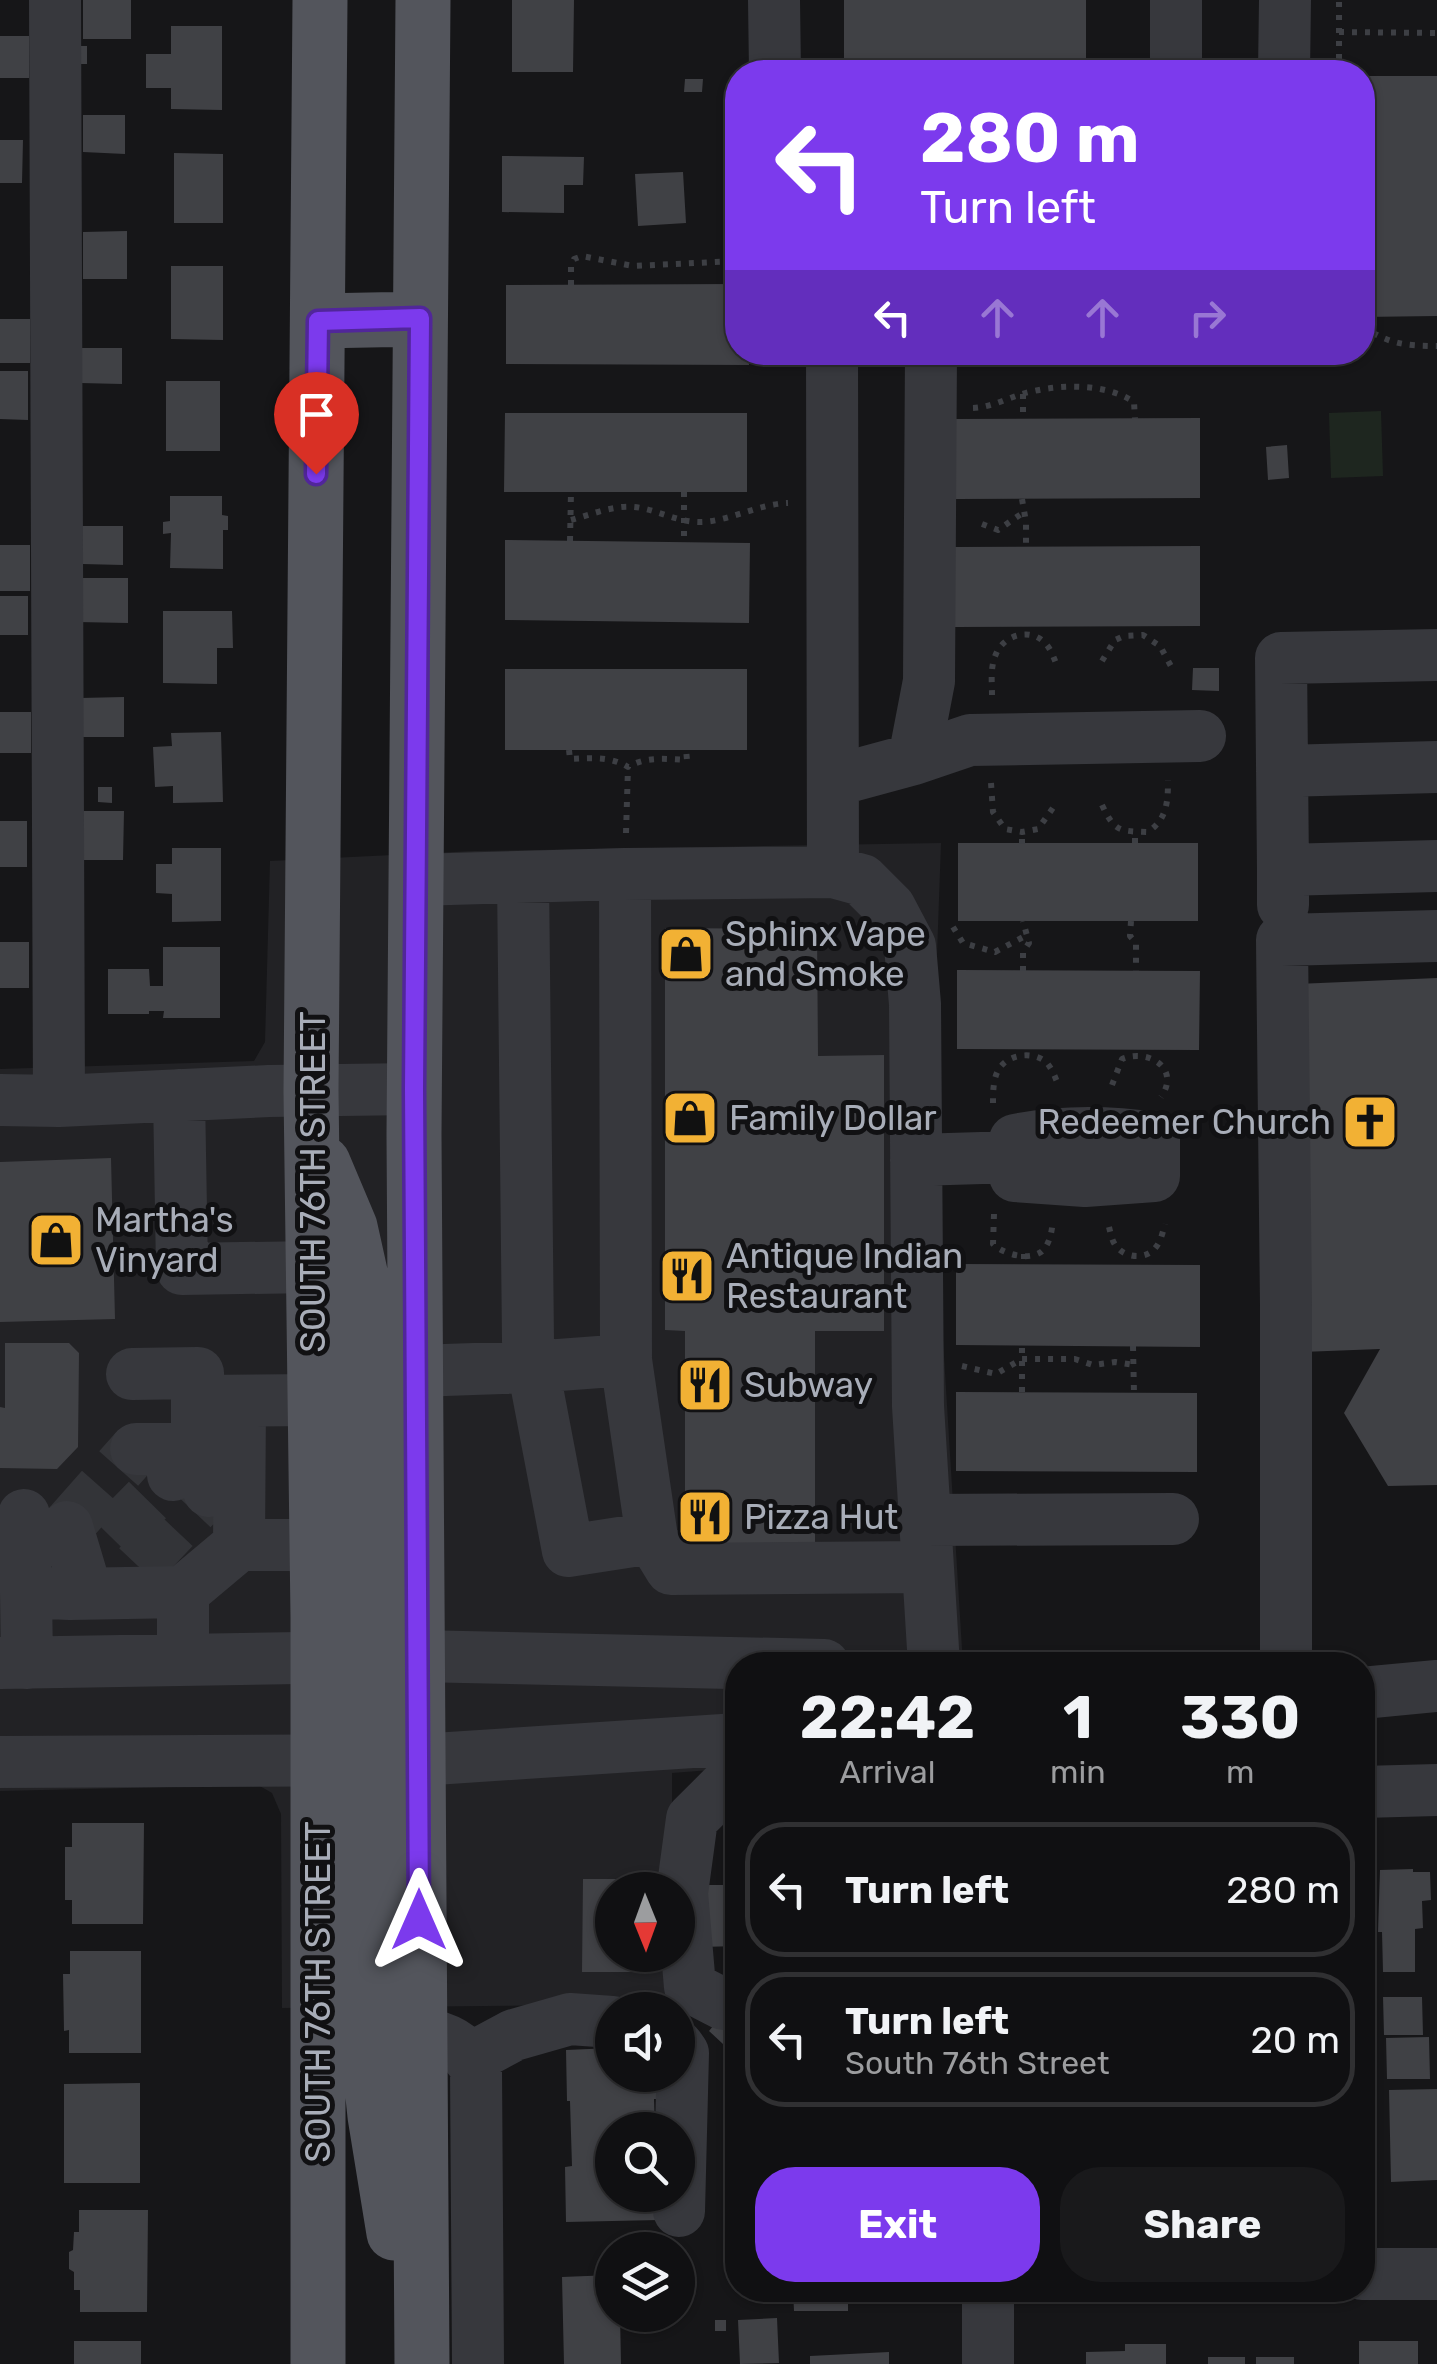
<!DOCTYPE html>
<html lang="en">
<head>
<meta charset="utf-8">
<style>
	body { margin:0; font-family:Rubik,sans-serif; background:#19191b; color:#f1f3f6; height:100vh; display:flex; flex-direction:column; font-size:38px; white-space:nowrap }
	* { box-sizing:border-box; margin:0 }
	p { font-size:32px; color:#9c9d9f }
	.icon { flex:none; width:55px; height:55px; fill:none; stroke:currentColor; stroke-width:2; stroke-linecap:round; stroke-linejoin:round }
	.map { position:relative; flex:1; overflow:hidden }
	.details { position:absolute; left:725px; top:1652px; width:650px; height:650px; display:flex; flex-direction:column; background:#101012; border-radius:40px; box-shadow:0 2px 8px #0004,0 0 0 2px #303032 }
	.details>* { flex:none }
	.top-card { position:absolute; left:725px; top:60px; width:650px; height:305px; border-radius:40px; box-shadow:0 2px 8px #0004,0 0 0 2px #303032; background:#7c3aed; color:#fff; overflow:hidden }
	.needle { width:65px; rotate:179deg }
	.tools { position:absolute; left:595px; top:1872px; display:grid; gap:20px }
	.tools a { display:grid; place-items:center; width:100px; height:100px; border-radius:50%; background:#101012; box-shadow:0 2px 8px #0004,0 0 0 2px #303032; font-size:50px }
	.pin { position:absolute; display:grid; place-items:center; width:85px; height:85px; color:#fff; margin:-102px -42px; border-radius:50% 50% 50% 0; rotate:-45deg; box-shadow:0 0 10px #0007 }
	.pin .icon { rotate:45deg }
	.me { position:absolute; width:110px; margin:-55px; rotate:0deg; stroke-linejoin:round; filter:drop-shadow(0 0 8px #0008) }
	.turn { display:flex; align-items:center; gap:35px; height:210px; padding:0 30px; font-size:45px }
	.turn .icon { width:130px; height:130px; stroke-width:2.5 }
	.turn b { display:block; font-size:70px; line-height:85px }
	.lanes { display:flex; align-items:center; height:95px; padding:0 30px; background:#0003; justify-content:center; gap:50px; direction:ltr }
	.lanes .off { opacity:.35 }
	.eta { display:flex; justify-content:space-evenly; align-items:center; height:170px; text-align:center }
	.eta b { font-size:60px; font-weight:700; line-height:70px }
	.action { display:flex; gap:20px; margin-top:auto; padding:20px 30px }
	.action a { flex:1; height:115px; border-radius:40px; background:#7c3aed; color:#fff; font-size:40px; font-weight:700; line-height:115px; text-align:center }
	.action a+a { background:#19191b; color:#f1f3f6 }
	ul { padding:0; list-style:none }
	li { display:flex; align-items:center; gap:30px; height:135px; margin:0 20px 15px; padding:0 10px; border:5px solid #303032; border-radius:40px }
	li div { flex:1 }
	li b { display:block; font-size:38px }
	li em { font-style:normal }
	.map>svg:first-child { display:block }
	.built { fill:#222225 }
	.green { fill:#1e261f }
	.building { fill:#404145 }
	.lines { fill:none; stroke-linecap:round; stroke-linejoin:round }
	.minor-tunnel { stroke:#333438; stroke-width:52; stroke-dasharray:52 26; stroke-linecap:butt }
	.path { stroke:#3d3f44; stroke-width:6; stroke-dasharray:5 8; stroke-linecap:butt }
	.minor { stroke:#37383d; stroke-width:52 }
	.major { stroke:#53555c; stroke-width:55 }
	.route-casing { stroke:#51269a; stroke-width:25 }
	.route { stroke:#7c3aed; stroke-width:18 }
	.labels { text-anchor:middle; stroke-width:10; stroke-linejoin:round; paint-order:stroke }
	.poi-label { font-size:35px; fill:#a8adb8; stroke:#111113; text-anchor:start }
	.street-label { font-size:35px; fill:#a8adb8; stroke:#111113 }
</style>
</head>
<body>
<div class="map">
<svg width="1437" height="2364" viewBox="0 0 1437 2364">
	<rect width="100%" height="100%" fill="#161618"/>
	<!-- built -->
	<path class="built" d="M 941,843 L 935,1011 L 939,1275 L 963,1665 L 738,1665 L 737,1768 L 672,1773 L 672,1890 L 612,1890 L 612,1955 L 673,1955 L 673,2004 L 282,2008 L 281,1814 L 272,1793 L 258,1785 L 0,1791 L 0,1069 L 254,1061 L 265,1042 L 270,861 L 474,851 Z"/>
	<!-- green -->
	<path class="green" d="M 1381,411 L 1383,476 L 1331,478 L 1329,413 Z"/>
	<!-- building -->
	<path class="building" d="M 83,0 L 131,0 L 131,39 L 83,39 Z
		M 512,0 L 574,0 L 573,72 L 512,72 Z
		M 844,0 L 1086,0 L 1086,60 L 844,60 Z
		M 171,26 L 222,26 L 222,110 L 171,109 L 171,88 L 146,88 L 146,54 L 171,54 Z
		M 0,36 L 29,36 L 29,78 L 0,78 Z
		M 73,46 L 87,46 L 87,64 L 73,64 Z
		M 1362,76 L 1437,76 L 1437,316 L 1362,317 Z
		M 685,79 L 703,79 L 702,92 L 684,92 Z
		M 83,115 L 125,115 L 125,154 L 83,152 Z
		M 0,140 L 23,140 L 22,183 L 0,183 Z
		M 174,153 L 223,154 L 223,223 L 174,223 Z
		M 502,156 L 584,157 L 583,185 L 564,185 L 564,213 L 502,212 Z
		M 683,172 L 686,223 L 638,226 L 635,174 Z
		M 127,231 L 127,279 L 83,279 L 83,232 Z
		M 171,266 L 223,266 L 223,340 L 171,339 Z
		M 738,284 L 738,352 L 749,352 L 749,365 L 506,364 L 506,285 Z
		M 0,319 L 30,319 L 30,363 L 0,363 Z
		M 81,348 L 122,348 L 122,384 L 80,383 Z
		M 0,371 L 28,371 L 28,420 L 0,419 Z
		M 166,381 L 220,381 L 220,451 L 166,451 Z
		M 505,413 L 747,413 L 747,492 L 504,492 Z
		M 1200,418 L 1200,498 L 956,499 L 956,419 Z
		M 1287,445 L 1289,478 L 1268,480 L 1266,447 Z
		M 170,496 L 222,496 L 222,515 L 228,516 L 228,530 L 223,530 L 223,569 L 170,568 L 171,533 L 163,534 L 163,522 L 170,521 Z
		M 82,526 L 123,526 L 123,565 L 82,564 Z
		M 505,540 L 750,543 L 749,623 L 505,620 Z
		M 0,545 L 30,545 L 30,591 L 0,591 Z
		M 1200,546 L 1200,626 L 955,627 L 955,547 Z
		M 77,578 L 128,578 L 128,623 L 77,622 Z
		M 0,596 L 28,596 L 28,635 L 0,635 Z
		M 163,611 L 232,611 L 233,648 L 217,648 L 217,684 L 163,683 Z
		M 1193,668 L 1219,668 L 1219,691 L 1192,690 Z
		M 505,669 L 747,669 L 747,750 L 505,750 Z
		M 124,697 L 124,737 L 80,737 L 80,698 Z
		M 0,712 L 31,712 L 31,753 L 0,753 Z
		M 221,732 L 223,802 L 173,803 L 173,786 L 155,787 L 153,747 L 172,746 L 171,733 Z
		M 98,787 L 112,787 L 112,803 L 98,802 Z
		M 78,811 L 124,811 L 123,860 L 78,860 Z
		M 0,821 L 27,821 L 27,867 L 0,867 Z
		M 958,843 L 1198,843 L 1198,921 L 958,921 Z
		M 172,848 L 221,848 L 221,921 L 172,922 L 172,894 L 156,893 L 156,864 L 172,864 Z
		M 665,928 L 817,929 L 818,1056 L 884,1055 L 884,1331 L 815,1331 L 815,1543 L 685,1543 L 685,1331 L 665,1330 Z
		M 0,942 L 29,942 L 29,988 L 0,988 Z
		M 163,947 L 220,947 L 220,1018 L 163,1018 L 164,1011 L 149,1011 L 149,1014 L 108,1014 L 108,969 L 149,969 L 150,986 L 163,986 Z
		M 957,970 L 1200,971 L 1199,1050 L 957,1049 Z
		M 1437,978 L 1437,1485 L 1388,1486 L 1344,1413 L 1380,1349 L 1302,1352 L 1297,984 Z
		M 111,1158 L 115,1319 L 0,1322 L 0,1162 Z
		M 956,1264 L 1200,1265 L 1200,1347 L 956,1345 Z
		M 5,1343 L 69,1343 L 79,1353 L 78,1447 L 57,1469 L 0,1468 L 0,1407 L 5,1408 Z
		M 956,1392 L 1197,1393 L 1197,1472 L 956,1471 Z
		M 72,1823 L 144,1823 L 143,1924 L 72,1924 L 72,1900 L 65,1900 L 65,1847 L 72,1847 Z
		M 1413,1869 L 1413,1872 L 1430,1872 L 1431,1900 L 1422,1901 L 1423,1928 L 1415,1929 L 1415,1972 L 1383,1972 L 1382,1932 L 1378,1932 L 1380,1870 Z
		M 583,1879 L 638,1879 L 638,1890 L 612,1890 L 612,1955 L 638,1955 L 638,1972 L 582,1972 Z
		M 699,1885 L 738,1885 L 738,1946 L 701,1947 Z
		M 70,1951 L 141,1951 L 141,2053 L 69,2053 L 69,2030 L 64,2031 L 63,1974 L 70,1974 Z
		M 1383,1997 L 1422,1997 L 1423,2035 L 1384,2035 Z
		M 718,2020 L 732,2033 L 732,2025 L 738,2025 L 738,2049 L 732,2049 L 732,2033 L 723,2044 L 709,2031 Z
		M 1429,2037 L 1430,2079 L 1387,2079 L 1386,2038 Z
		M 612,2048 L 612,2075 L 658,2075 L 658,2099 L 654,2099 L 655,2130 L 612,2130 L 612,2195 L 658,2195 L 659,2220 L 566,2222 L 565,2167 L 572,2166 L 570,2101 L 567,2101 L 566,2050 Z
		M 140,2083 L 140,2183 L 64,2183 L 64,2084 Z
		M 1437,2089 L 1437,2180 L 1391,2182 L 1389,2090 Z
		M 730,2156 L 738,2156 L 738,2173 L 729,2173 Z
		M 733,2176 L 738,2176 L 738,2213 L 734,2213 Z
		M 79,2210 L 148,2210 L 147,2312 L 80,2312 L 80,2290 L 74,2290 L 74,2272 L 69,2269 L 69,2252 L 73,2250 L 74,2232 L 79,2232 Z
		M 612,2275 L 612,2315 L 620,2315 L 621,2364 L 564,2364 L 562,2277 Z
		M 793,2290 L 848,2290 L 848,2311 L 794,2311 Z
		M 777,2318 L 779,2363 L 740,2364 L 738,2320 Z
		M 715,2320 L 726,2320 L 726,2331 L 715,2331 Z
		M 74,2341 L 141,2341 L 141,2364 L 74,2364 Z
		M 1359,2341 L 1418,2341 L 1418,2364 L 1359,2364 Z
		M 1125,2344 L 1166,2344 L 1166,2364 L 1086,2364 L 1086,2352 L 1125,2351 Z
		M 889,2352 L 889,2364 L 810,2364 L 810,2356 Z
		M 1208,2357 L 1245,2357 L 1245,2364 L 1208,2364 Z
		M 1256,2357 L 1294,2357 L 1294,2364 L 1256,2364 Z"/>
	<g class="lines">
		<!-- minor-tunnel -->
		<path class="minor-tunnel" d="M 67,1527 L 136,1449
			M 111,1537 L 168,1479
			M 138,1566 L 209,1491"/>
		<!-- path -->
		<path class="path" d="M 1339,32 L 1437,33
			M 1339,72 L 1339,0
			M 571,285 L 571,267 L 574,259 L 582,256 L 633,266 L 738,261
			M 1362,326 C 1389,344 1405,346 1437,346
			M 1023,394 L 1023,419
			M 973,408 C 995,407 1012,395 1034,391 C 1065,384 1107,384 1134,402 L 1135,419
			M 684,492 L 684,542
			M 1022,499 L 1026,522 L 1026,547
			M 571,520 C 593,514 618,503 641,508 C 662,512 680,523 703,522 C 732,520 759,504 788,503
			M 982,524 L 998,530 L 1024,512
			M 570,541 L 571,492
			M 1102,661 L 1115,640 L 1124,636 L 1143,635 L 1160,646 L 1172,668
			M 992,695 C 992,682 990,667 996,654 C 1003,636 1029,627 1044,642 C 1050,647 1053,656 1056,663
			M 569,750 L 570,759 C 591,758 610,756 628,767 C 646,756 666,759 687,760 L 686,750
			M 991,783 L 993,812 L 1005,829 L 1022,832 L 1038,829 L 1055,805
			M 1102,805 C 1115,832 1119,831 1148,832 C 1167,819 1168,802 1168,780
			M 626,833 L 628,767
			M 1135,843 L 1135,831
			M 1022,844 L 1022,832
			M 1131,921 L 1130,936 L 1136,943 L 1136,971
			M 953,927 L 963,943 L 995,952 L 1027,935
			M 1023,971 L 1023,952 L 1029,943 L 1023,921
			M 1112,1085 L 1122,1059 C 1149,1048 1181,1069 1161,1097
			M 993,1103 C 993,1091 993,1074 1002,1065 C 1013,1053 1036,1052 1047,1063 C 1052,1069 1055,1077 1058,1084
			M 994,1214 L 993,1244 C 1003,1254 1028,1261 1041,1252 C 1050,1245 1052,1230 1053,1220
			M 1109,1227 C 1110,1231 1112,1240 1114,1243 C 1122,1258 1146,1261 1156,1247 C 1161,1241 1163,1231 1165,1224
			M 1024,1254 L 1024,1265
			M 1133,1346 L 1134,1393
			M 962,1366 L 996,1374 L 1022,1359 L 1075,1359 L 1093,1365 L 1115,1362 L 1134,1365
			M 1022,1392 L 1022,1346"/>
		<!-- minor -->
		<path class="minor" d="M 55,0 L 59,1101
			M 774,0 L 775,72
			M 1176,0 L 1176,72
			M 1284,72 L 1285,0
			M 832,352 L 833,872
			M 914,759 L 929,681 L 931,352
			M 1282,771 L 1437,767
			M 833,781 L 914,759 L 970,740 L 1200,736
			M 1283,870 L 1281,658 L 1437,655
			M 625,874 L 626,1360 L 652,1538 L 671,1569 L 926,1567
			M 523,878 L 528,1341 L 568,1551 L 652,1538
			M 416,880 L 625,874 L 833,872 L 862,880 L 890,908 L 910,946 L 915,1004 L 918,1406 L 934,1665
			M 1283,905 L 1283,870 L 1437,866
			M 179,1095 L 182,1269 L 313,1267
			M 0,1100 L 59,1101 L 269,1091 L 414,1089
			M 916,1160 L 1015,1157 L 1015,1176 L 1085,1181 L 1154,1176 L 1154,1138 C 1107,1131 1061,1131 1015,1140 L 1015,1157
			M 416,1371 L 532,1367 L 626,1360
			M 132,1374 L 198,1373 L 197,1401
			M 136,1449 L 197,1449 L 173,1475
			M 209,1491 L 197,1449 L 197,1401 L 315,1400
			M 24,1515 L 26,1592
			M 924,1520 L 1173,1519
			M 239,1545 L 317,1545
			M 70,1594 L 183,1592
			M 183,1659 L 183,1592 L 239,1545 L 240,1402
			M 0,1663 L 418,1656 L 824,1665
			M 27,1663 L 26,1592 L 70,1594 L 81,1574 L 67,1527
			M 1286,1665 L 1286,1306 L 1282,940 L 1437,936
			M 1362,1693 L 1437,1686
			M 0,1762 L 419,1760 L 738,1739
			M 726,1785 L 692,1819 L 682,1893 L 690,1987 L 723,2004 L 738,2003
			M 1362,1792 L 1437,1790
			M 420,2033 C 445,2037 464,2045 476,2069 L 478,2364
			M 678,2046 L 683,2053 L 679,2211
			M 471,2058 L 514,2035 L 570,2019 L 612,2022
			M 1362,2274 L 1437,2274
			M 988,2364 L 988,2290"/>
		<!-- major -->
		<path class="major" d="M 318,321 L 420,319
			M 323,1163 L 350,1227 L 366,1299 L 369,1330 L 365,1669 L 376,1713
			M 318,1657 C 320,1658 333,1661 334,1662 C 356,1675 360,1711 364,1733 L 365,2020 L 375,2116 L 394,2233
			M 318,2364 L 318,1618 L 311,1091 L 320,0
			M 422,2364 L 414,1134 L 423,0"/>
	</g>
	<g class="lines">
		<!-- route casing -->
		<g class="route-casing">
			<path id="route" d="M 316,474 L 318,321 L 420,318 L 414,1089 L 419,1920"/>
		</g>
		<!-- route -->
		<use href="#route" class="route"/>
	</g>
	<!-- icons -->
	<defs>
		<g id="shop-square" transform="scale(2.875)"><rect x="-9" y="-9" width="18" height="18" rx="4" fill="#f2b134" stroke="#111113"/><path d="M-5-2.5h2.3a2.7 3.5 0 0 1 5.4 0H5L5.5 6h-11ZM-1.5-2.5h3a1.5 2.3 0 0 0-3 0Z" fill="#111"/></g>
		<g id="church-square" transform="scale(2.875)"><rect x="-9" y="-9" width="18" height="18" rx="4" fill="#f2b134" stroke="#111113"/><path d="M-1.2-6h2.4v3.5h3.3v2.4h-3.3V6h-2.4V-.1h-3.3v-2.4h3.3Z" fill="#111"/></g>
		<g id="restaurant-square" transform="scale(2.875)"><rect x="-9" y="-9" width="18" height="18" rx="4" fill="#f2b134" stroke="#111113"/><path d="M-5-6h1v4h1v-4h1v4h1v-4h1v5L-1.5 .5V6h-2V.5L-5-1ZM5-6V6H3V1.5H1.5Q1.5-4 5-6Z" fill="#111"/></g>
	</defs>
	<g fill-rule="evenodd">
		<use href="#shop-square" x="686" y="954"/>
		<use href="#shop-square" x="690" y="1118"/>
		<use href="#church-square" x="1370" y="1122"/>
		<use href="#shop-square" x="56" y="1240"/>
		<use href="#restaurant-square" x="687" y="1276"/>
		<use href="#restaurant-square" x="705" y="1385"/>
		<use href="#restaurant-square" x="705" y="1517"/>
	</g>
	<g class="labels">
		<!-- poi labels -->
		<g class="poi-label">
			<text x="725" y="946">Sphinx Vape<tspan x="725" dy="40">and Smoke</tspan></text>
			<text x="729" y="1130">Family Dollar</text>
			<text x="1331" y="1134" text-anchor="end">Redeemer Church</text>
			<text x="95" y="1232">Martha's<tspan x="95" dy="40">Vinyard</tspan></text>
			<text x="726" y="1268">Antique Indian<tspan x="726" dy="40">Restaurant</tspan></text>
			<text x="744" y="1397">Subway</text>
			<text x="744" y="1529">Pizza Hut</text>
		</g>
		<!-- street labels -->
		<g class="street-label">
			<text transform="translate(313 1182) rotate(-90)" y="12">SOUTH 76TH STREET</text>
			<text transform="translate(318 1992) rotate(-90)" y="12">SOUTH 76TH STREET</text>
		</g>
	</g>
</svg>
<div class="tools">
<a><svg class="needle" viewBox="-14 -14 28 28"><path d="M0-13l5 13h-10z" fill="#e53935"/><path d="M0 13l5-13h-10z" fill="#9c9d9f"/></svg></a>
<a><svg class="icon" aria-label="sound" viewBox="0 0 24 24"><path d="M4 9h4l5-4v14l-5-4H4zM17 9q2 3 0 6"/></svg></a>
<a><svg class="icon" aria-label="search" viewBox="0 0 24 24"><circle cx="10" cy="10" r="6"/><path d="M15 15l6 6"/></svg></a>
<a><svg class="icon" aria-label="layers" viewBox="0 0 24 24"><path d="M12 4l9 5-9 5-9-5zM3 14l9 5 9-5"/></svg></a>
</div>
<div class="pin" style="left:316px;top:474px;background:#d93025"><svg class="icon" aria-label="arrive" viewBox="0 0 24 24"><path d="M6 21V4h12l-3 4 3 4H6"/></svg></div>
<svg class="me" style="left:419px;top:1920px" viewBox="-20 -20 40 40"><path d="M0-17L14 15 0 8-14 15z" fill="#7c3aed" stroke="#fff" stroke-width="4"/></svg>
<div class="top-card">
<div class="turn"><svg class="icon" aria-label="left" viewBox="0 0 24 24"><path d="M17 20v-9H6M10 6l-5 5 5 5"/></svg><div><b>280 m</b>Turn left</div></div>
<div class="lanes"><svg class="icon" aria-label="left" viewBox="0 0 24 24"><path d="M17 20v-9H6M10 6l-5 5 5 5"/></svg><svg class="icon off" aria-label="ahead" viewBox="0 0 24 24"><path d="M12 20V5M6 11l6-6 6 6"/></svg><svg class="icon off" aria-label="ahead" viewBox="0 0 24 24"><path d="M12 20V5M6 11l6-6 6 6"/></svg><svg class="icon off" aria-label="right" viewBox="0 0 24 24"><path d="M7 20v-9h11M14 6l5 5-5 5"/></svg></div>
</div>
<section class="details">
<div class="eta">
<div><b>22:42</b><p>Arrival</p></div>
<div><b>1</b><p>min</p></div>
<div><b>330</b><p>m</p></div>
</div>
<ul>
<li><svg class="icon" aria-label="left" viewBox="0 0 24 24"><path d="M17 20v-9H6M10 6l-5 5 5 5"/></svg><div><b>Turn left</b></div><em>280 m</em></li>
<li><svg class="icon" aria-label="left" viewBox="0 0 24 24"><path d="M17 20v-9H6M10 6l-5 5 5 5"/></svg><div><b>Turn left</b><p>South 76th Street</p></div><em>20 m</em></li>
</ul>
<div class="action"><a>Exit</a><a>Share</a></div>
</section>
</div>
</body>
</html>
